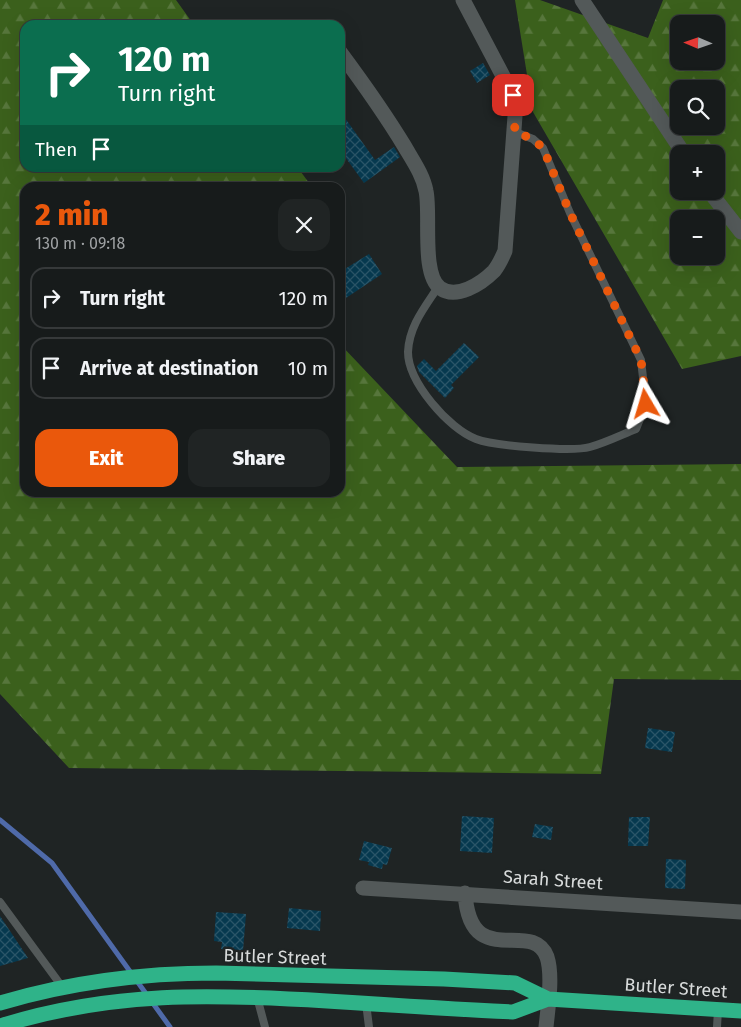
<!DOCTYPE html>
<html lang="en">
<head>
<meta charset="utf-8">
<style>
	body { margin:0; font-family:"Fira Sans",sans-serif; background:#202424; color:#f1f3f6; height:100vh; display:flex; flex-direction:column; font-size:19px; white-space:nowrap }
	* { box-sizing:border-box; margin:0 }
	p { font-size:16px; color:#9ea1a3 }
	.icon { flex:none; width:28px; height:28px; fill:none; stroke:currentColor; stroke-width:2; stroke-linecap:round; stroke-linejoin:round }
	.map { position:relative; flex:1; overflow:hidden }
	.sheet { position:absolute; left:20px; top:182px; width:325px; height:315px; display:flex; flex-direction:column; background:#171b1b; border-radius:15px; box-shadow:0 5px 20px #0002,0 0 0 1px #36393a }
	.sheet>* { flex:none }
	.guide { position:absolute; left:20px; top:20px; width:325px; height:152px; border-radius:15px; box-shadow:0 5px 20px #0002,0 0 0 1px #36393a; background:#0b6e4f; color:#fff; overflow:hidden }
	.needle { width:32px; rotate:272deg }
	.tools { position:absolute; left:670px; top:15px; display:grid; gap:10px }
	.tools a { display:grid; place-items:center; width:55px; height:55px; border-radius:10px; background:#171b1b; box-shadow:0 5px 20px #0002,0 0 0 1px #36393a; font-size:25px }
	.pin { position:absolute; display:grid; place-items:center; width:42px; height:42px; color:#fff; margin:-21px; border-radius:10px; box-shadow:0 2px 8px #0006 }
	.me { position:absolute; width:55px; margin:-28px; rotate:353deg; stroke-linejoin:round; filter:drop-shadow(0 0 4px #0008) }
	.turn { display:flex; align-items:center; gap:18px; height:105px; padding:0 15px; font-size:22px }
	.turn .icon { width:65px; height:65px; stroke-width:2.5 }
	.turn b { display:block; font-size:35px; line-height:42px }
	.then { display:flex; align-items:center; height:48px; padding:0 15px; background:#0003; gap:10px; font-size:19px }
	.round { display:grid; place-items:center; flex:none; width:52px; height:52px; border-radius:15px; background:#202424 }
	.summary { display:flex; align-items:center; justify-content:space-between; height:85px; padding:0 15px }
	h1 { font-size:30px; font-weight:800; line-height:38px; color:#ea580c }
	.button { display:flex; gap:10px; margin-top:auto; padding:10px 15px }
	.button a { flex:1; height:58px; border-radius:15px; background:#ea580c; color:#fff; font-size:20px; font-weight:800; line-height:58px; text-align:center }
	.button a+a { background:#202424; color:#f1f3f6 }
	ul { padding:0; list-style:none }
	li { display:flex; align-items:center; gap:15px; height:62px; margin:0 10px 8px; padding:0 5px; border:2px solid #36393a; border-radius:15px }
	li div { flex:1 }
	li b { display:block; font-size:19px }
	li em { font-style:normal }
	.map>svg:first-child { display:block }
	.forest { fill:url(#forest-firs); fill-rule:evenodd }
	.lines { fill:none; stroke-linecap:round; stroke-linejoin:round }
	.stream { stroke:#4f6aa9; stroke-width:5 }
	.building { fill:url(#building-cross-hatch) }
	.lane { stroke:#535959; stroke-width:8 }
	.street { stroke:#535959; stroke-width:15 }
	.secondary { stroke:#535959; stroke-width:15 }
	.highway { stroke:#2fb389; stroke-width:15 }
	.route { stroke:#ea580c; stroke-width:9; stroke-dasharray:0 16.2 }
	.labels { text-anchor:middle; stroke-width:5; stroke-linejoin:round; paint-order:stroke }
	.street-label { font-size:18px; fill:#d8dbdb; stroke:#1f2424 }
</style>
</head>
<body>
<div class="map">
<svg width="741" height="1027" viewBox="0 0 741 1027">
	<defs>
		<pattern id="forest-firs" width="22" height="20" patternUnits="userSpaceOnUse" patternTransform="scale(1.25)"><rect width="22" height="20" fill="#3b601c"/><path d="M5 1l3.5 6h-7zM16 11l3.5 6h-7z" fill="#57763c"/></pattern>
		<pattern id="building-cross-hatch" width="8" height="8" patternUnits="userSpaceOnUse" patternTransform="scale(1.25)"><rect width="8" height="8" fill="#06394f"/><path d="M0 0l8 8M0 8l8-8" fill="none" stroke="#2a5568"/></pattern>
	</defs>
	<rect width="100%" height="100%" fill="#1f2424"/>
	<!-- forest -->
	<path class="forest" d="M 0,0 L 176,0 L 194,25 L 25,25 L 25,168 L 298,168 L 312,187 L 25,188 L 25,492 L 340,492 L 340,344 L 457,467 L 741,464 L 741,680 L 614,679 L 601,774 L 69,768 L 0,694 Z
		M 515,0 L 540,0 L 648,38 L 663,0 L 741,0 L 741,356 L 682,369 L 533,112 ZM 679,24 L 716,24 L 716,61 L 679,61 ZM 679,89 L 716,89 L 716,126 L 679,126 ZM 679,154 L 716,154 L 716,191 L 679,191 ZM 679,219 L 716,219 L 716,256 L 679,256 Z"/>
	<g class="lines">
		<!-- stream -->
		<path class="stream" d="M 0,820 L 52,863 L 170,1027"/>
	</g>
	<!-- building -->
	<path class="building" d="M 483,63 L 490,75 L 477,83 L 470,71 Z
		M 340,111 L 375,160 L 394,147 L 400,157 L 364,183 L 340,150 Z
		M 369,254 L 382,274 L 340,302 L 340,272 Z
		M 464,343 L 479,357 L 451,385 L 454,388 L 445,398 L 419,372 L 417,366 L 424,359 L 436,371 Z
		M 648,728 L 675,732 L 672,752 L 645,748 Z
		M 462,816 L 494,818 L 492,853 L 460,851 Z
		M 629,817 L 650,817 L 648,846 L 628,846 Z
		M 535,824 L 553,827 L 551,840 L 532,837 Z
		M 364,841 L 392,848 L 387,865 L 383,864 L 382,869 L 368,865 L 369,862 L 359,860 Z
		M 666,859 L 686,860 L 685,889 L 665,888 Z
		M 289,908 L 321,911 L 320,931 L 287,928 Z
		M 216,912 L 246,914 L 243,951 L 221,949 L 222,942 L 214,941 Z
		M 0,916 L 28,958 L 0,966 Z"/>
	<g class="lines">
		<!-- lane -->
		<path class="lane" d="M 438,287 C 425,307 409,326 408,352 C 408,382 449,429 476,439 C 494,446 572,452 590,447 C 605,443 621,435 636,429 L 646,404 L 641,360 L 570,213 L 543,148 L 533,139 L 515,132
			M 0,902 L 63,988
			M 257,997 L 265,1027
			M 366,1003 L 369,1027
			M 717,1027 L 718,1010"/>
		<!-- street -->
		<path class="street" d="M 340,52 C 363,83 385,114 405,147 C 413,161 423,175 426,191 C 431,214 421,274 440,288 C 456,300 481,284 494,271 C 498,266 502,258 505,251 L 515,116 L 513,95 L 463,0
			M 363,888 L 741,912
			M 465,893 C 470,973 532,917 547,957 C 553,975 548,1008 546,1027"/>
		<!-- secondary -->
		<path class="secondary" d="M 582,0 L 684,154
			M 709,191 L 741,232"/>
		<!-- highway -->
		<path class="highway" d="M 0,1003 C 71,982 143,973 216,973 L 444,979 L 515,983 L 548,999 L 741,1011
			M 0,1026 C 112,991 212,994 327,1001 C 389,1005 451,1009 513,1012 L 548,999"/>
	</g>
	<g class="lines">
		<!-- route -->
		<path class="route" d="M 513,95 L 515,132 L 533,139 L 543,148 L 570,213 L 641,360 L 646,404"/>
	</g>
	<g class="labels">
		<!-- street labels -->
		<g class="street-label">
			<text transform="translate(553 880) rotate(4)" y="6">Sarah Street</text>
			<text transform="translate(275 957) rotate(2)" y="6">Butler Street</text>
			<text transform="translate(676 988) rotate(4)" y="6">Butler Street</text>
		</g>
	</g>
</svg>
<div class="tools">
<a><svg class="needle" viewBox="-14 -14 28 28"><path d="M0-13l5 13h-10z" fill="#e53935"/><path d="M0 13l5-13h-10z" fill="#9ea1a3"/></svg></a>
<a><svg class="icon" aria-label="search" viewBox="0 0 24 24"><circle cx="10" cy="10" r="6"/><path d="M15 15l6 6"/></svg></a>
<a>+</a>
<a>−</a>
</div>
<div class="pin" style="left:513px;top:95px;background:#d93025"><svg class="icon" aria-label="arrive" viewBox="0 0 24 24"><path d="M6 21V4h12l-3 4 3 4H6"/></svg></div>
<svg class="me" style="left:646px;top:404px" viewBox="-20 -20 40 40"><path d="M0-17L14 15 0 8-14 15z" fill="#ea580c" stroke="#fff" stroke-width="4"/></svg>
<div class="guide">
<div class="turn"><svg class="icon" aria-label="right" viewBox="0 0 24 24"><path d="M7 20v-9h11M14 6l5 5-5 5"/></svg><div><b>120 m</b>Turn right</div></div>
<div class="then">Then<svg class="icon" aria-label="arrive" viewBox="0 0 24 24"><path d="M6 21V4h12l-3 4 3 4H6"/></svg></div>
</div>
<section class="sheet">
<div class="summary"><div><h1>2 min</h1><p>130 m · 09:18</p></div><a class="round"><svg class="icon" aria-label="close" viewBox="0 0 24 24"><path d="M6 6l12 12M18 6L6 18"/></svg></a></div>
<ul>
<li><svg class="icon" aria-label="right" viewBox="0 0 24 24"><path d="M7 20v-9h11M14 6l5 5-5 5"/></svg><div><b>Turn right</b></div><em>120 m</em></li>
<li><svg class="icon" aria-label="arrive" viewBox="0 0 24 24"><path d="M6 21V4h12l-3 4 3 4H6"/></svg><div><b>Arrive at destination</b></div><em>10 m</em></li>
</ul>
<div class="button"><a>Exit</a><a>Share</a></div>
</section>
</div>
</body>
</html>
